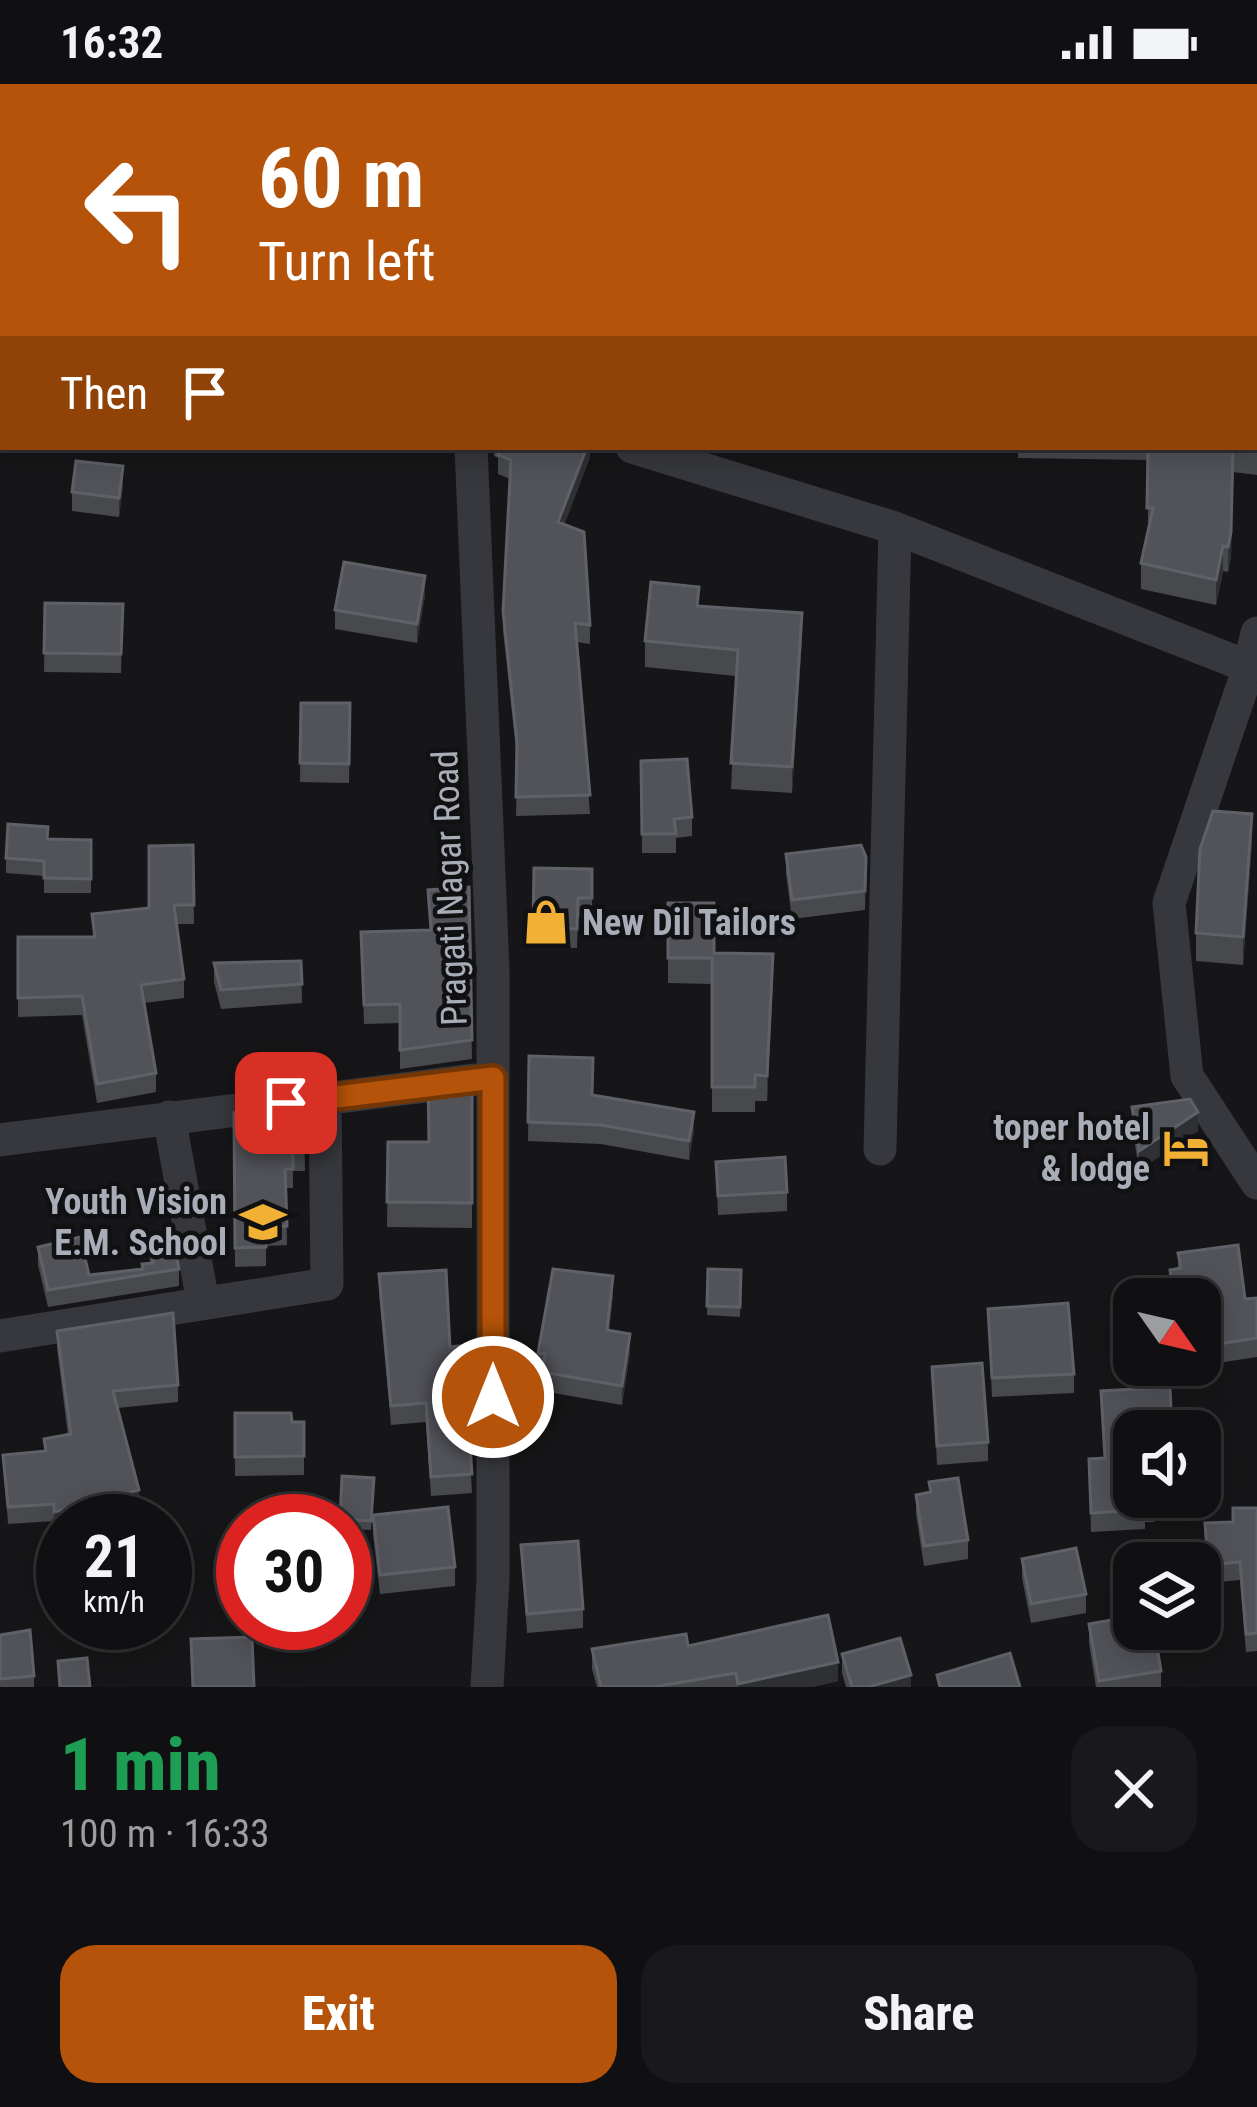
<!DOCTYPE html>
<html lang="en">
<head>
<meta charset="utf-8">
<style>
	body { margin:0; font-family:"Roboto Condensed",sans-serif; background:#19191b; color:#f1f3f6; height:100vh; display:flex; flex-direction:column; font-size:45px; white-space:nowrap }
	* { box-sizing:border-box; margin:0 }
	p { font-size:39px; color:#9c9d9f }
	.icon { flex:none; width:66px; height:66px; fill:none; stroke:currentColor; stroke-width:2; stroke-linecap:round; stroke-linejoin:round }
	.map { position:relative; height:1603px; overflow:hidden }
	.sheet { display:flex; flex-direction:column; background:#101012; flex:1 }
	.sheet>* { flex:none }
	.guide { position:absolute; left:0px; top:0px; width:1257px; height:366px; box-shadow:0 6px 30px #0003,0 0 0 3px #303032; background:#b45309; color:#fff; overflow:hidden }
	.needle { width:78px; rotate:124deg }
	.controls { position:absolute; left:1113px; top:1194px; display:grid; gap:24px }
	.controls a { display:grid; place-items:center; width:108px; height:108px; border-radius:24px; background:#101012; box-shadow:0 6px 30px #0003,0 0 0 3px #303032; font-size:60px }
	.speed { position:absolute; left:36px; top:1410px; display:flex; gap:24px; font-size:60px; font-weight:700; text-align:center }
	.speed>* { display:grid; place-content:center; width:156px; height:156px; border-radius:50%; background:#101012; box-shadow:0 6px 30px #0003,0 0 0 3px #303032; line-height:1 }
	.speed small { font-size:30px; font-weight:400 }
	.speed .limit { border:18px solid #d22; background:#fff; color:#111 }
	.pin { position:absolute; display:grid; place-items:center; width:102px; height:102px; color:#fff; margin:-51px; border-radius:24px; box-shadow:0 6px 18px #0006 }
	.me { position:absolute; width:132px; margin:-66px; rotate:0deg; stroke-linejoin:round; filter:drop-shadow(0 0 9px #0008) }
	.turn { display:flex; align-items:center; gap:42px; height:252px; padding:0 60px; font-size:54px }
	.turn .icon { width:156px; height:156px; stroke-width:2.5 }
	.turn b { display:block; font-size:84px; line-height:102px }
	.then { display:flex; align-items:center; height:114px; padding:0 60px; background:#0003; gap:24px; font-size:45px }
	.round { display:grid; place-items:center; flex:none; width:126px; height:126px; border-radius:36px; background:#19191b }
	.headline { display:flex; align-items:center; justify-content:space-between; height:204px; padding:0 60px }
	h1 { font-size:72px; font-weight:800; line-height:90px; color:#1e9e55 }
	.primary-button { display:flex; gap:24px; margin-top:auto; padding:24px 60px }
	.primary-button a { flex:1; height:138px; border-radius:36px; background:#b45309; color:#fff; font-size:48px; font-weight:800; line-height:138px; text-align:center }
	.primary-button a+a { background:#19191b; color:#f1f3f6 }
	.status { display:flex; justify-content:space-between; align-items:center; height:84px; padding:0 60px; background:#101012; direction:ltr }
	.status svg { height:33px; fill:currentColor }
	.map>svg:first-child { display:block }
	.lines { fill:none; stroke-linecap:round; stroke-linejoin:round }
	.minor { stroke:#37383d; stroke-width:33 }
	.wall { fill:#47494d }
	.shaded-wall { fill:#2f3033 }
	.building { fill:#525359; stroke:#5f6168; stroke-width:3 }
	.route-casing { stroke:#753606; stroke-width:30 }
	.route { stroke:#b45309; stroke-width:21 }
	.labels { text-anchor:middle; stroke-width:9; stroke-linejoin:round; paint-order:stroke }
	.street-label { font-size:36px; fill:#a8adb8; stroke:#111113 }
	.poi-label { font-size:36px; font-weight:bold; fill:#a8adb8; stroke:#111113; text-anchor:end }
</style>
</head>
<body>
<div class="status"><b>16:32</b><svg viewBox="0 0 49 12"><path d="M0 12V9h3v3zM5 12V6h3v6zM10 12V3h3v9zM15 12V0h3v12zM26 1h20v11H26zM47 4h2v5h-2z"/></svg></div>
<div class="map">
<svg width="1257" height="1603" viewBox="0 0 1257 1603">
	<rect width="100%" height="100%" fill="#161618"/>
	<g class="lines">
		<!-- minor -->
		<path class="minor" d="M 428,0 L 429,3
			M 471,363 L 493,886 L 493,1495 L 487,1603
			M 632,363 L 895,444 L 1249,583 L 1257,581
			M 1257,549 L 1249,583 L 1169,819 L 1187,992 L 1257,1099
			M 169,1033 L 203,1218
			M 0,1056 L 473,996
			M 880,1065 L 895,444
			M 0,1252 L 327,1200 L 325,1015"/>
	</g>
	<!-- wall -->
	<path class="wall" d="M 1228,0 L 1257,0 L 1257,32 L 1254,33 L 1254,3 L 1228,3 Z
		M 1254,138 L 1257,138 L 1257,241 L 1254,241 Z
		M 1257,306 L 1257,391 L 1233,388 L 1231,473 L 1228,488 L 1223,487 L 1216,521 L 1141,505 L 1141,479 L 1148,449 L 1148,376 L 1018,374 L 1018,363 L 1254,363 Z
		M 494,363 L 590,363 L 590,373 L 564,441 L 590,541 L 590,560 L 577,558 L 590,730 L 516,732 L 517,675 L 503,546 L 510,395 L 498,390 L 498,374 L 494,372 Z
		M 123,401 L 119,433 L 72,427 L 72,408 Z
		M 425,511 L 417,559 L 335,545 L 335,526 Z
		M 45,519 L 123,520 L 121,589 L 44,588 Z
		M 699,523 L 802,555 L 792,709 L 731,705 L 736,592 L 645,583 L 645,557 Z
		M 301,619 L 350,619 L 349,699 L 300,698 Z
		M 641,677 L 692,733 L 692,752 L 676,754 L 676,769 L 642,769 Z
		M 48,755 L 91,756 L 91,809 L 44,809 L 44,792 L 6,789 L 6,774 Z
		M 1252,758 L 1243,881 L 1196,877 L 1196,849 Z
		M 193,761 L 194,840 L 177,840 L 184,895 L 184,914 L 144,919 L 156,989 L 156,1008 L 97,1019 L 82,931 L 18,933 L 18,853 L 93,853 L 92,830 L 149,824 Z
		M 786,770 L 866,773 L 865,826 L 792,835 L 786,789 Z
		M 534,784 L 592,785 L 592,833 L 578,833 L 577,864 L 533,863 Z
		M 469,803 L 472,975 L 400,985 L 400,939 L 364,940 L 361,848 L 430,846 L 428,806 Z
		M 668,819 L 714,869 L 773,895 L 767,1017 L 755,1017 L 755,1028 L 712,1028 L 712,900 L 668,899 Z
		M 301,877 L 302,919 L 221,925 L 214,898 L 214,879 Z
		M 529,972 L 593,1011 L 694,1047 L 689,1076 L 601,1060 L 528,1057 Z
		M 472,993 L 472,1144 L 387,1143 L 388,1058 L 429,1058 Z
		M 304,1023 L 305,1087 L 293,1087 L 293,1104 L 286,1104 L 287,1161 L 266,1162 L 266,1182 L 235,1183 L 234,1029 Z
		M 1132,1023 L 1198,1047 L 1139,1086 L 1132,1042 Z
		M 716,1078 L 787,1108 L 787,1127 L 718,1131 Z
		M 148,1152 L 179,1185 L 179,1202 L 48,1223 L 38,1181 L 38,1163 L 89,1191 L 142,1185 L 150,1179 Z
		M 1178,1169 L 1245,1215 L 1257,1214 L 1257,1273 L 1198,1282 L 1200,1281 L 1200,1215 L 1172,1215 L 1170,1186 L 1178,1185 Z
		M 708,1185 L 741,1186 L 740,1233 L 707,1231 Z
		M 379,1190 L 450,1263 L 472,1330 L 468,1333 L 472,1409 L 431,1412 L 426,1338 L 391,1341 L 379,1209 Z
		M 613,1211 L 609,1247 L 630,1269 L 622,1321 L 542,1307 L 542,1289 L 538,1288 L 538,1269 Z
		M 988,1225 L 1074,1290 L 1074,1309 L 992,1313 Z
		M 57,1247 L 178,1301 L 178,1318 L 117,1324 L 139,1423 L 63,1437 L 63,1442 L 54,1445 L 54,1437 L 8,1440 L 3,1371 L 44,1367 L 44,1355 L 68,1351 L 57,1264 Z
		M 932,1283 L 988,1358 L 988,1377 L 937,1381 Z
		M 1101,1307 L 1134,1347 L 1153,1413 L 1154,1438 L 1145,1438 L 1145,1445 L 1091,1448 L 1089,1375 L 1104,1374 Z
		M 235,1329 L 292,1338 L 304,1338 L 304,1391 L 235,1392 Z
		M 342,1392 L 374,1394 L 371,1446 L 345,1445 L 345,1437 L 340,1437 Z
		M 929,1398 L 968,1456 L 968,1475 L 924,1482 L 916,1430 L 916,1411 L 929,1408 Z
		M 1257,1424 L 1257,1567 L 1246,1568 L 1240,1496 L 1208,1499 L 1205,1439 L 1233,1438 Z
		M 373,1431 L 455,1483 L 455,1502 L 380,1510 L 373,1450 Z
		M 238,1440 L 243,1441 L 243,1512 L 238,1512 Z
		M 60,1450 L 63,1450 L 63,1501 L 59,1500 Z
		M 521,1461 L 583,1525 L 583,1544 L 527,1549 Z
		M 1022,1475 L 1086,1510 L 1086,1529 L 1031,1539 L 1022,1494 Z
		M 1089,1540 L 1161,1587 L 1161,1603 L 1096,1603 L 1089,1559 Z
		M 0,1551 L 34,1592 L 34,1603 L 0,1603 Z
		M 688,1562 L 838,1597 L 812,1603 L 597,1603 L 592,1585 L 592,1565 Z
		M 842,1570 L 911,1603 L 846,1603 L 842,1589 Z"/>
	<!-- shaded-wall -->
	<path class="shaded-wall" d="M 587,363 L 590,363 L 590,373 L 558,457 L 558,438 Z
		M 1233,363 L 1231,473 L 1228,488 L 1228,463 Z
		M 123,382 L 123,401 L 119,433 L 119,414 Z
		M 1223,462 L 1223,487 L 1216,521 L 1216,496 Z
		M 425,492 L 425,511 L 417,559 L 417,540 Z
		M 802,529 L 802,555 L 792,709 L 792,683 Z
		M 1252,730 L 1252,758 L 1243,881 L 1243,853 Z
		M 773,870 L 773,895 L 767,1017 L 767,992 Z
		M 694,1028 L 694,1047 L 689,1076 L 689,1057 Z
		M 1198,1028 L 1198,1047 L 1139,1086 L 1139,1067 Z
		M 613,1192 L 613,1211 L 607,1265 L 607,1246 Z
		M 630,1250 L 630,1269 L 622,1321 L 622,1302 Z
		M 472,1311 L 472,1330 L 467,1334 L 467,1315 Z
		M 139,1406 L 139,1423 L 83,1437 L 63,1437 L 63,1442 L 54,1445 L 54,1428 Z
		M 838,1578 L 838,1597 L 812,1603 L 738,1603 L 738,1600 Z
		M 911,1591 L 911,1603 L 868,1603 Z"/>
	<!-- building -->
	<path class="building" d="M 803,0 L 868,0 L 868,3 L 803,3 Z
		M 1030,0 L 1103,0 L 1103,3 L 1030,3 Z
		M 1229,0 L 1257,0 L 1257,13 L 1254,14 L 1254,3 L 1230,3 Z
		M 1254,138 L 1257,138 L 1257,223 L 1254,223 Z
		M 1254,305 L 1257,306 L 1257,366 L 1234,363 L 1254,363 Z
		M 501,363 L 587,363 L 558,438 L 584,448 L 590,541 L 575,539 L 590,711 L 516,713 L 517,658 L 503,527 L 511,376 L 498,371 Z
		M 1148,363 L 1233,363 L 1231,448 L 1228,463 L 1223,462 L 1216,496 L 1141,479 L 1153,424 L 1147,424 Z
		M 76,377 L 123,382 L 119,414 L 72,408 Z
		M 344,478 L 425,492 L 417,540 L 335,526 Z
		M 651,498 L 699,503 L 697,522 L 802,529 L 792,683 L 731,679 L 738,566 L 645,557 Z
		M 45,519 L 123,520 L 121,570 L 44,569 Z
		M 301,619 L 350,619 L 349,680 L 300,679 Z
		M 687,675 L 692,733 L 674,735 L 676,750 L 642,750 L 641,677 Z
		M 1213,727 L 1252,730 L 1243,853 L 1196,849 L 1200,765 Z
		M 8,740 L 48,743 L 47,755 L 91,756 L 91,795 L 44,794 L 44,777 L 6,774 Z
		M 193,761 L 194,821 L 174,821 L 184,895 L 141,901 L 156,989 L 97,1000 L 82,912 L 18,914 L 18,853 L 95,853 L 92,830 L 149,824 L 149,762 Z
		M 861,761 L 866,773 L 865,807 L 792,816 L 786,770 Z
		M 534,784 L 592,785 L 592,814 L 578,814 L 577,845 L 533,844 Z
		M 469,803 L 472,956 L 400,966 L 400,920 L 364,921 L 361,848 L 431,846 L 428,806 Z
		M 668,819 L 714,819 L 714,869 L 773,870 L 767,992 L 755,991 L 755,1003 L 712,1003 L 712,874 L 668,874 Z
		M 301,877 L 302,900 L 221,906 L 214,879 Z
		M 529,972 L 593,974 L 592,1011 L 694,1028 L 689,1057 L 601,1041 L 528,1038 Z
		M 472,993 L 472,1119 L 387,1118 L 388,1058 L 429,1058 L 428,998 Z
		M 1190,1015 L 1198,1028 L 1139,1067 L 1132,1023 Z
		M 304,1023 L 305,1068 L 293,1068 L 293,1085 L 285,1085 L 287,1142 L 265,1143 L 266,1163 L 235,1164 L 234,1029 Z
		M 785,1073 L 787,1108 L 718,1112 L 716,1078 Z
		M 172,1148 L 179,1185 L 48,1206 L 38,1163 L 80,1153 L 89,1191 L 143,1185 L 142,1180 L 153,1179 L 148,1152 Z
		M 1238,1161 L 1245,1215 L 1257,1214 L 1257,1254 L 1200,1263 L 1200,1215 L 1174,1215 L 1170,1186 L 1181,1184 L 1178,1169 Z
		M 553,1185 L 613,1192 L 607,1246 L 630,1250 L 622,1302 L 542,1288 L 545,1270 L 538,1269 Z
		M 708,1185 L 741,1186 L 740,1223 L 707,1222 Z
		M 446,1186 L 450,1263 L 467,1261 L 472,1311 L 467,1315 L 472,1390 L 431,1393 L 426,1319 L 391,1322 L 379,1190 Z
		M 1068,1219 L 1074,1290 L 992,1294 L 988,1225 Z
		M 173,1229 L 178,1301 L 113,1307 L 139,1406 L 54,1428 L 54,1420 L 8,1423 L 3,1371 L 46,1367 L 44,1355 L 71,1350 L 57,1247 Z
		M 982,1279 L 988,1358 L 937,1362 L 932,1283 Z
		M 1170,1303 L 1172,1347 L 1134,1347 L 1134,1413 L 1153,1413 L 1154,1419 L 1144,1419 L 1145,1426 L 1091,1429 L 1089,1375 L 1105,1374 L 1101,1307 Z
		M 235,1329 L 291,1329 L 292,1338 L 304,1338 L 304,1372 L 235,1373 Z
		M 342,1392 L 374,1394 L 371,1437 L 340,1435 Z
		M 958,1394 L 968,1456 L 924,1462 L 916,1411 L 931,1408 L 929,1398 Z
		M 448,1423 L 455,1483 L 380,1491 L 373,1431 Z
		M 1233,1424 L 1257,1424 L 1257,1549 L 1246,1550 L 1240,1478 L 1208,1481 L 1205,1439 L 1233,1438 Z
		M 238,1440 L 243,1441 L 243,1493 L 238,1493 Z
		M 60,1450 L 63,1450 L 63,1482 L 59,1481 Z
		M 578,1457 L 583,1525 L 527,1530 L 521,1461 Z
		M 1076,1464 L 1086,1510 L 1031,1520 L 1022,1475 Z
		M 828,1531 L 838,1578 L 738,1600 L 736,1589 L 653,1603 L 601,1603 L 592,1565 L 686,1550 L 688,1562 Z
		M 1134,1532 L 1134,1545 L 1140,1547 L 1154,1545 L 1161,1587 L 1099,1597 L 1089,1540 Z
		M 30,1546 L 34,1592 L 0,1595 L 0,1551 Z
		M 252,1553 L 254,1603 L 193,1603 L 191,1555 Z
		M 900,1554 L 911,1591 L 868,1603 L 852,1603 L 842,1570 Z
		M 1010,1569 L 1020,1603 L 940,1603 L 937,1591 Z
		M 87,1574 L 90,1603 L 60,1603 L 58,1577 Z"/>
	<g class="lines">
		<!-- route casing -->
		<g class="route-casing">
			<path id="route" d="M 286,1019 L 493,994 L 493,1313"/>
		</g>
		<!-- route -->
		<use href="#route" class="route"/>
	</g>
	<!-- icons -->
	<defs>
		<g id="shop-bare" transform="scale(3.6)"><path d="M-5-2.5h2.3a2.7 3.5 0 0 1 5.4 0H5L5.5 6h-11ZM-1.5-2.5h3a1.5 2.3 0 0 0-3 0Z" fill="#f2b134" stroke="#111113" stroke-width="2.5" paint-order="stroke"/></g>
		<g id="hotel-bare" transform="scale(3.6)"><path d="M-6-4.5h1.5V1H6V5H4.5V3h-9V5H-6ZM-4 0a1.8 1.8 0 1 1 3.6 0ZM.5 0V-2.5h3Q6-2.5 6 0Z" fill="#f2b134" stroke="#111113" stroke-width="2.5" paint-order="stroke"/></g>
		<g id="school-bare" transform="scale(3.6)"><path d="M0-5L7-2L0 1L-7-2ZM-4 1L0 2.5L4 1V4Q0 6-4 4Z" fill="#f2b134" stroke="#111113" stroke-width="2.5" paint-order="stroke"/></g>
	</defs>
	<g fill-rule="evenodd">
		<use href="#shop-bare" x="546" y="838"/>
		<use href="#hotel-bare" x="1186" y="1064"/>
		<use href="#school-bare" x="263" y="1138"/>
	</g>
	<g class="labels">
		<!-- street labels -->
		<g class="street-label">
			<text transform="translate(449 804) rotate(-92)" y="13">Pragati Nagar Road</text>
		</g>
		<!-- poi labels -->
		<g class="poi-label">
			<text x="582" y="851" text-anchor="start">New Dil Tailors</text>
			<text x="1150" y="1056">toper hotel<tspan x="1150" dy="41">&amp; lodge</tspan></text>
			<text x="227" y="1130">Youth Vision<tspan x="227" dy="41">E.M. School</tspan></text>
		</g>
	</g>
</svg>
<div class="controls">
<a><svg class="needle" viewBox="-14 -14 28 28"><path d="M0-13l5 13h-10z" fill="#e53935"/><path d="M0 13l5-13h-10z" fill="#9c9d9f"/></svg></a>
<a><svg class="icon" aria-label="sound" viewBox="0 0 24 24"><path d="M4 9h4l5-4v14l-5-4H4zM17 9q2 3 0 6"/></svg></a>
<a><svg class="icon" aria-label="layers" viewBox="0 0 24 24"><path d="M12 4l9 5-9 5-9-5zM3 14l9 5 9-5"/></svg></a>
</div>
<div class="speed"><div>21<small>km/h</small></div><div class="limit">30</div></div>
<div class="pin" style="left:286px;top:1019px;background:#d93025"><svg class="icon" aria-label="arrive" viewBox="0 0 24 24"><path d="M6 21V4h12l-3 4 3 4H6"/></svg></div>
<svg class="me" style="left:493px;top:1313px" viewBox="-20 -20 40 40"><circle r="17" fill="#b45309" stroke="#fff" stroke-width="3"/><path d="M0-11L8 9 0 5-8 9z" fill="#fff"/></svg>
<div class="guide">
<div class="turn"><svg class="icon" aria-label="left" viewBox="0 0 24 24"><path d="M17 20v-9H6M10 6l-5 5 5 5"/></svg><div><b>60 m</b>Turn left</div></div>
<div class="then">Then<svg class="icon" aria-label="arrive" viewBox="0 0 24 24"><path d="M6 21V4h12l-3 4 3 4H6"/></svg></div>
</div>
</div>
<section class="sheet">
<div class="headline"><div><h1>1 min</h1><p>100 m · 16:33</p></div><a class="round"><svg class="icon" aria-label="close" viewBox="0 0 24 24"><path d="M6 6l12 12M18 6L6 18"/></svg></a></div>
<div class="primary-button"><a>Exit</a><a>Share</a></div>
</section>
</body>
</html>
